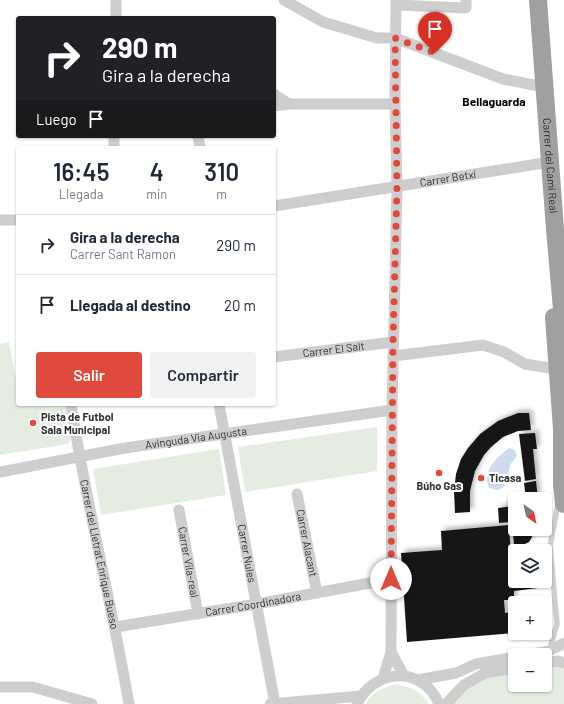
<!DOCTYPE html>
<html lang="es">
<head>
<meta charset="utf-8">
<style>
	body { margin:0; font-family:Barlow,sans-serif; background:#f2f2f3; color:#1f2937; height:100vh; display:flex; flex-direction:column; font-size:15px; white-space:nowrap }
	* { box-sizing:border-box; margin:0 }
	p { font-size:13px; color:#747a83 }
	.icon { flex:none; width:22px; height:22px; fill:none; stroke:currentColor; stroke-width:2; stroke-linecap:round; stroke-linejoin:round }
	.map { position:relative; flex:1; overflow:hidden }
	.drawer { position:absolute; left:16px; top:146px; width:260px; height:260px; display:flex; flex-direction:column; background:#fff; border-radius:4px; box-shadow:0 1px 3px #0004 }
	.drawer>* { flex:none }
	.hud { position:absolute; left:16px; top:16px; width:260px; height:122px; border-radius:4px; box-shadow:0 1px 3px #0004; background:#202124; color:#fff; overflow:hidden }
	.needle { width:26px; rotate:147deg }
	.fabs { position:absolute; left:508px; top:492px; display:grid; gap:8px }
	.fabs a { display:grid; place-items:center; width:44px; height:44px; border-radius:4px; background:#fff; box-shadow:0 1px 3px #0004; font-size:20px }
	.pin { position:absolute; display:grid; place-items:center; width:34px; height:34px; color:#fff; margin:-41px -17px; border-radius:50% 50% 50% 0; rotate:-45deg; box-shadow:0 0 4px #0007 }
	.pin .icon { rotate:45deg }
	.me { position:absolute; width:44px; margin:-22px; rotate:0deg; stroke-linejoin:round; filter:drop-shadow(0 0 3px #0008) }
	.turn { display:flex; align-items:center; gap:14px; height:84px; padding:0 20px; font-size:18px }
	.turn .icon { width:52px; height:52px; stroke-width:2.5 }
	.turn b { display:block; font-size:28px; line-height:34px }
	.then { display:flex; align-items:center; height:38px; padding:0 20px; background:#0003; gap:8px; font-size:15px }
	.eta { display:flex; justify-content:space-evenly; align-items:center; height:68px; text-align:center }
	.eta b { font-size:24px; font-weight:600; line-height:28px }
	.cta { display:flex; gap:8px; margin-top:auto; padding:8px 20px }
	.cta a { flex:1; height:46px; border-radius:4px; background:#df4a3c; color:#fff; font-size:16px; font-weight:600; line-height:46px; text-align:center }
	.cta a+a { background:#f2f2f3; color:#1f2937 }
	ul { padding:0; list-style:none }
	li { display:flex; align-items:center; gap:12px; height:60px; padding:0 20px; border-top:1px solid #e0e1e3 }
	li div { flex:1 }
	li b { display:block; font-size:15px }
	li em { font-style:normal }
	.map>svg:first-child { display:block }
	.green { fill:#e5ede0 }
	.water { fill:#cddbec }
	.building { fill:#181818; filter:url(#shadow) }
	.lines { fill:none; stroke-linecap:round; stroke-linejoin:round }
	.service { stroke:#cecece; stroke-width:5.5 }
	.minor { stroke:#cecece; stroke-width:11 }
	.trunk { stroke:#a0a0a0; stroke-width:18 }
	.route { stroke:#df4a3c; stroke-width:7; stroke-dasharray:0 12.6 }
	.poi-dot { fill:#df4a3c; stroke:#fff; stroke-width:1.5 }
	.labels { text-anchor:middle; stroke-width:4; stroke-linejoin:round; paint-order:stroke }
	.street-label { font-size:11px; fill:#313131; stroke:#fff }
	.poi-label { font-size:11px; font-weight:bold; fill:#313131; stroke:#fff; text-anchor:start }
	.neighbourhood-label { font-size:12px; font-weight:bold; fill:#000; stroke:#fff }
</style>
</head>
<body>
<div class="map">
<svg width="564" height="704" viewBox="0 0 564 704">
	<defs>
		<filter id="shadow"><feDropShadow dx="3.5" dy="-3.5" stdDeviation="2" flood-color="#0004"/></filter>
	</defs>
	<rect width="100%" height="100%" fill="#fff"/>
	<!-- green -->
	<path class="green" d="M 9,342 L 18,390 L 18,404 L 65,404 L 71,439 L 68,444 L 0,455 L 0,344 Z
		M 377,427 L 377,471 L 245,492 L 238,447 Z
		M 219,449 L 226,495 L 101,515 L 93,469 Z
		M 553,666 L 564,667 L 564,704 L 452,704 L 479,679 L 515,672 L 515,685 L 545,685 L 545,667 Z
		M 396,684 C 411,687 420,691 429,704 L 366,704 C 372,691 383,688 396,684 Z"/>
	<!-- water -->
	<path class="water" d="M 509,448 L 515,450 L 517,456 L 510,465 L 507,481 L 503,488 L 497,490 L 489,488 C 482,471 496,458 509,448 Z"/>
	<!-- building -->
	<path class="building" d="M 518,413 L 529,413 L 531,430 L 518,431 L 503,437 L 491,447 L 484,455 L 475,471 L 470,491 L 470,512 L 455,513 L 454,491 L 456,474 L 461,459 L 468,448 L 480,434 L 498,421 Z
		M 535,433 L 537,449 L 533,449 L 536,479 L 525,481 L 519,434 Z
		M 536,481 L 538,499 L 526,499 L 524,483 Z
		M 515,506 L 515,529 L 530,529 L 532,537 L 529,542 L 523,545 L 514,546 L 512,522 L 499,523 L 498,508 Z
		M 509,525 L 511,557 L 515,557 L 515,581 L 546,581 L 546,587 L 514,591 L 514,600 L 504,600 L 505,613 L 515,612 L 515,633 L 407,642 L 401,553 L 442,550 L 441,531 Z"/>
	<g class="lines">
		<!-- service -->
		<path class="service" d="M 549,651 L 557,624 L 550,546 L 558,504"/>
		<!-- minor -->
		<g class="minor">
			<path d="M 284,0 L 323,22 L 377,38 L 395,38 L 503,79 L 544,87"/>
			<path d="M 396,5 L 466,8 L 466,0"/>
			<path d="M 116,18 L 116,0"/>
			<path d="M 274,94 L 289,104"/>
			<path d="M 274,106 L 289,104 L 395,104"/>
			<path d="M 198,136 L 200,148"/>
			<path d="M 114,148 L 114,136"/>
			<path id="s1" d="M 274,206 L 550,162"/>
			<path d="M 0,220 L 18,220"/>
			<path d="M 393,356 L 483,345 L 504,352 L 525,364 L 549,368"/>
			<path id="s2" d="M 274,357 L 393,342"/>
			<path id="s3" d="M 71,404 C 86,505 112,604 129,704"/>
			<path id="s4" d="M 219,404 L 275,704"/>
			<path id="s5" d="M 0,472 L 125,448 L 392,410"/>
			<path id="s6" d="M 297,494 L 317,593"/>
			<path id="s7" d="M 179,510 L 198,614"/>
			<path id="s8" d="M 115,627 L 257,604 L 391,579"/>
			<path d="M 391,652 L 392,410 L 397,187 L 395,104 L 396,0"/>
			<path d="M 528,655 L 549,651 L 564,643"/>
			<path d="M 545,663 L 558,661 L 564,663"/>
			<path d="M 383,678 L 391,652 L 404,676"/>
			<path d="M 417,680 L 456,673 L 476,664 L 515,657"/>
			<path d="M 0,687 L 33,687 L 92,704"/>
			<path d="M 270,704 L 361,696"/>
			<path d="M 357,704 C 374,668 423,665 439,704"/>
			<path d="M 446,704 L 464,685 L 485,673 L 515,668"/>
		</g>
		<!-- trunk -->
		<g class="trunk">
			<path id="s9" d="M 538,0 L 555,229 L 564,332"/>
			<path d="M 554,317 L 562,429 L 562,485 L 564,504"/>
		</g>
	</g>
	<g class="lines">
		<!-- route -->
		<path class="route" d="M 391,579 L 393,342 L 397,187 L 395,38 L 435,53"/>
	</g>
	<!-- markers -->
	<g class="poi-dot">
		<circle cx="33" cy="423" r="4"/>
		<circle cx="439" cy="473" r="4"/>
		<circle cx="481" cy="478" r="4"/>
	</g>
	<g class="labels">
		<!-- street labels -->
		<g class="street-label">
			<text dy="4" stroke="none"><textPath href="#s9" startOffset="166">Carrer del Camí Real</textPath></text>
			<text dy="4" stroke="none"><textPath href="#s1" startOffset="176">Carrer Betxí</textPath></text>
			<text dy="4" stroke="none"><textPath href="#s2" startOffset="60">Carrer El Salt</textPath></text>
			<text dy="4" stroke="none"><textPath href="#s5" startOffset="199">Avinguda Via Augusta</textPath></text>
			<text dy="4" stroke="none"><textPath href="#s6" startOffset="50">Carrer Alacant</textPath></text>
			<text dy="4" stroke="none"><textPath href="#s3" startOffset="153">Carrer del Lletrat Enrique Bueso</textPath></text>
			<text dy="4" stroke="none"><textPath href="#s4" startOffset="152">Carrer Nules</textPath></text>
			<text dy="4" stroke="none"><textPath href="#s7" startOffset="53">Carrer Vila-real</textPath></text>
			<text dy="4" stroke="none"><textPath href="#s8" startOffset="140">Carrer Coordinadora</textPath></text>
		</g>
		<!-- poi labels -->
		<g class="poi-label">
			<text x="41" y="421">Pista de Futbol<tspan x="41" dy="13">Sala Municipal</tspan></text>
			<text x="489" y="482">Ticasa</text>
			<text x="439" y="490" text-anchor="middle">Búho Gas</text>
		</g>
		<!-- neighbourhood labels -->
		<g class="neighbourhood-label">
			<text x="494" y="106">Bellaguarda</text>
		</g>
	</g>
</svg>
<div class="fabs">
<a><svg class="needle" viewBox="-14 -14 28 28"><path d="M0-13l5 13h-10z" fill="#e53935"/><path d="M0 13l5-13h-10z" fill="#747a83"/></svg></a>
<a><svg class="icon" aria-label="layers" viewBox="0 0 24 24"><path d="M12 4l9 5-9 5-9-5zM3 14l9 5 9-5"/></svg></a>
<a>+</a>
<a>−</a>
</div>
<div class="pin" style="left:435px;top:53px;background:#d93025"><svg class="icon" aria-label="arrive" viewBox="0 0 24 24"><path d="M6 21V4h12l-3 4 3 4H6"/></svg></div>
<svg class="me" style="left:391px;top:579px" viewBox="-20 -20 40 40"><circle r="19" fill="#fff"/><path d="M0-13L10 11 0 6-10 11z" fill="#df4a3c"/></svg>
<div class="hud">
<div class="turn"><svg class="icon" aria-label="right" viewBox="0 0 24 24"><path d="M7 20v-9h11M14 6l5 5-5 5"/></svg><div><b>290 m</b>Gira a la derecha</div></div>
<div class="then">Luego<svg class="icon" aria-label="arrive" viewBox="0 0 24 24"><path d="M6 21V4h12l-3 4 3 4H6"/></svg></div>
</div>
<section class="drawer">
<div class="eta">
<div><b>16:45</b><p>Llegada</p></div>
<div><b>4</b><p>min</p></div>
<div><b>310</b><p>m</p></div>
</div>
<ul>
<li><svg class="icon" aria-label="right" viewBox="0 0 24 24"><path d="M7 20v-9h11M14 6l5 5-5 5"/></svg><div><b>Gira a la derecha</b><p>Carrer Sant Ramon</p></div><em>290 m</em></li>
<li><svg class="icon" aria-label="arrive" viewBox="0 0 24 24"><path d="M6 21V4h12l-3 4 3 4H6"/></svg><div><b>Llegada al destino</b></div><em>20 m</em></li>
</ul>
<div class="cta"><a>Salir</a><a>Compartir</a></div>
</section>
</div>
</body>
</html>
